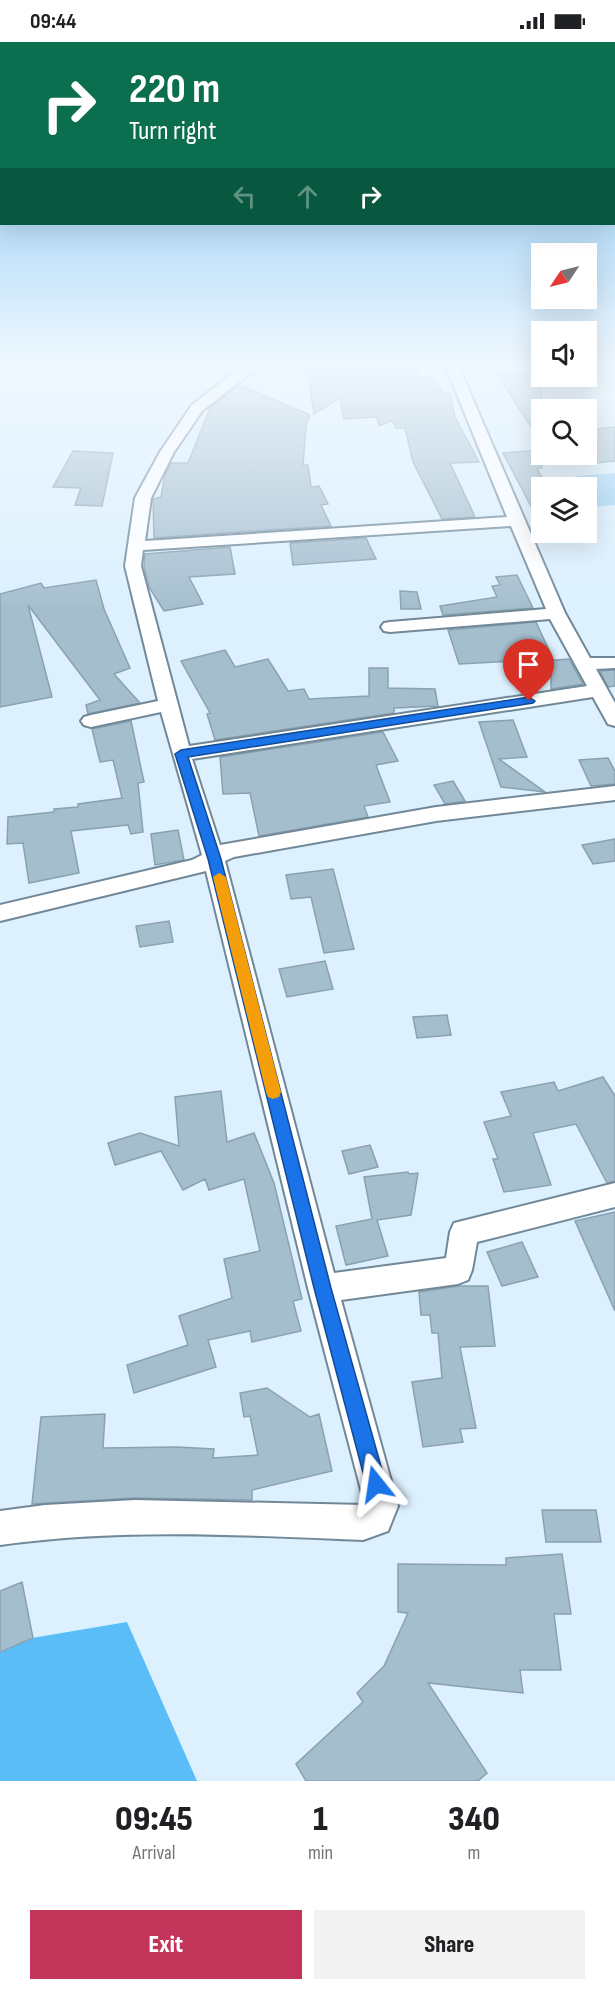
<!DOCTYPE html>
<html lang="en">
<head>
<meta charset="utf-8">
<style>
	body { margin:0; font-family:"Sofia Sans Condensed",sans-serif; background:#f2f2f2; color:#202124; height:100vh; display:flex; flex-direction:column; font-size:22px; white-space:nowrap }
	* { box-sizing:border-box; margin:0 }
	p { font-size:20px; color:#757577 }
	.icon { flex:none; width:33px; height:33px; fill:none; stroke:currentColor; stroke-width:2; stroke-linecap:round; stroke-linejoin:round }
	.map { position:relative; height:1739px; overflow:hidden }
	.drawer { display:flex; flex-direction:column; background:#fff; flex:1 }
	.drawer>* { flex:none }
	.top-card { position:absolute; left:0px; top:0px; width:615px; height:183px; box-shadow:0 6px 24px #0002; background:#0b6e4f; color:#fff; overflow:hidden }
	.needle { width:39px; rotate:235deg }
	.tools { position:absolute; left:531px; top:201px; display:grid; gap:12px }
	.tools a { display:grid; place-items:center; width:66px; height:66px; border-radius:0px; background:#fff; box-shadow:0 6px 24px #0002; font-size:30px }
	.pin { position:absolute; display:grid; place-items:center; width:51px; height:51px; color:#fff; margin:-62px -26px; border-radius:50% 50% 50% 0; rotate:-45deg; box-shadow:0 0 6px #0007 }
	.pin .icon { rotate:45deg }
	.me { position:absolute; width:66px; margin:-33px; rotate:345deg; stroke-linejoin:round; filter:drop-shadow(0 0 4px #0008) }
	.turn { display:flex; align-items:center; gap:21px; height:126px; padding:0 30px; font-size:27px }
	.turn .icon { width:78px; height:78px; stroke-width:2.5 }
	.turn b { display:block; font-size:42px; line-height:51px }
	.lanes { display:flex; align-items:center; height:57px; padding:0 30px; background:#0003; justify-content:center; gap:30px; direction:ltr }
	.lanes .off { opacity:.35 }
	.eta { display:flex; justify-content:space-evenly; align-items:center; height:102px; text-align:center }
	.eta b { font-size:36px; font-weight:800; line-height:42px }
	.primary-button { display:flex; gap:12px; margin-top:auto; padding:12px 30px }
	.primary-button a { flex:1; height:69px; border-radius:0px; background:#c3345a; color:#fff; font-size:24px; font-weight:800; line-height:69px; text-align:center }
	.primary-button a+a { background:#f2f2f2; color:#202124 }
	.status { display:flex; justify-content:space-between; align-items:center; height:42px; padding:0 30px; background:#fff; direction:ltr }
	.status svg { height:16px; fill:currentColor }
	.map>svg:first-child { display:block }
	.green { fill:#9ed2f4 }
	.water { fill:#5abdf7 }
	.building { fill:#a5bece; stroke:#89a1b1; stroke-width:1.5 }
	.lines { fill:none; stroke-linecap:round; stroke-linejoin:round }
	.minor-casing { stroke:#718898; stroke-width:4 }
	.minor { fill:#fff; fill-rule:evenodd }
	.route { fill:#1a73e8; stroke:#114b97; stroke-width:1.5 }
	.slow { fill:#f59e0b }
</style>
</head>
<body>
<div class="status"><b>09:44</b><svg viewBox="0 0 49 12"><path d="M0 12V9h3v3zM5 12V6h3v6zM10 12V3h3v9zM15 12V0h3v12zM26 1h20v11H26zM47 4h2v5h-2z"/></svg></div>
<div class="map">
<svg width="615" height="1739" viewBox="0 0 615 1739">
	<rect width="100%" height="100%" fill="#dcf0fe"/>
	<!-- green -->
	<path class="green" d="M 615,431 L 615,463 L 593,465 L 587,453 L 586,446 L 582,445 L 575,434 Z"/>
	<!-- water -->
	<path class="water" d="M 127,1580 L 197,1739 L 0,1739 L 0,1610 L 32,1596 Z"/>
	<!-- building -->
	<path class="building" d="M 306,323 L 415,323 L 419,336 L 433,335 L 442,351 L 450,351 L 455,375 L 479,420 L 450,421 L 475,475 L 442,477 L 413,420 L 405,386 L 396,386 L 392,378 L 379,384 L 377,375 L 344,377 L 340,356 L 314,372 Z
		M 494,328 L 542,334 L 542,402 Z
		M 239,343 L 310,373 L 306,384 L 303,423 L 308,423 L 311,445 L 319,444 L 328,462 L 321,463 L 331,484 L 154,496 L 153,457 L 161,455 L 165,433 L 171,421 L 188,421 L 210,366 Z
		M 615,385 L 615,419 L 586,422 L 586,388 Z
		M 542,408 L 542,426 L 537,427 L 542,435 L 542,485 L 503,411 Z
		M 73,409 L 113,411 L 102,464 L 75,463 L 81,446 L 53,445 Z
		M 366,496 L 376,517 L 293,523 L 290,501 Z
		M 230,505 L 235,532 L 189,535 L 203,562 L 164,569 L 149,545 L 144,525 L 145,512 Z
		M 517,533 L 533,566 L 443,573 L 440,564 L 497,555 L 492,544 L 500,543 L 496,535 Z
		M 96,538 L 104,567 L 130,626 L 114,632 L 140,661 L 88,672 L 86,663 L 100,658 L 28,563 L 52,655 L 0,665 L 0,552 L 41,541 L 44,546 Z
		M 400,549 L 417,550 L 421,567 L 401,567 Z
		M 536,580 L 553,617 L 459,622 L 448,588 Z
		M 225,608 L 235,625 L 268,617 L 288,649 L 304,647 L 309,657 L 369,654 L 369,626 L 388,626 L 388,646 L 435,647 L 438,664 L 394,666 L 394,671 L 215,698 L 207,672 L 210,671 L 181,619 Z
		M 569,617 L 583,642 L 551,647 L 551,632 L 545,619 Z
		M 615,628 L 615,644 L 608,645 L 600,629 Z
		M 513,678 L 527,715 L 499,717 L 545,750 L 501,745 L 479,680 Z
		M 131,679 L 144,740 L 138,741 L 143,790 L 131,792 L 128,783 L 71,789 L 79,831 L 29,841 L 23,801 L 7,802 L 8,775 L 54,770 L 54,767 L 78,765 L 78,762 L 122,756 L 113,718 L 100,720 L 92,687 Z
		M 383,690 L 398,719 L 376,723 L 390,760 L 364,764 L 368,775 L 259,794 L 250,751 L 223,752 L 220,715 Z
		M 608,716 L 615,729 L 615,742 L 591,744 L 579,718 Z
		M 453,739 L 465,759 L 445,762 L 434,743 Z
		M 178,788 L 184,818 L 155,823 L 151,792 Z
		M 615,797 L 615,819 L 593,822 L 582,803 Z
		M 333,827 L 354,907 L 324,911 L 311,855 L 291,857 L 286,833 Z
		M 169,879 L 173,900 L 140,905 L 136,884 Z
		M 325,919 L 333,947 L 287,955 L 279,927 Z
		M 447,973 L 451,993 L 417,996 L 413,975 Z
		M 603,1035 L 615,1054 L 615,1139 L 607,1141 L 576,1082 L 533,1091 L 551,1143 L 504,1150 L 493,1117 L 498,1117 L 484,1080 L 511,1074 L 501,1050 L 554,1040 L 558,1049 Z
		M 221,1049 L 227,1100 L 254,1091 L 274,1141 L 302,1257 L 293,1259 L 301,1289 L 252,1300 L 250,1289 L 208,1298 L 216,1325 L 134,1351 L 127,1323 L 188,1303 L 179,1274 L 232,1256 L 224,1217 L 260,1209 L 244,1137 L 209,1148 L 205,1137 L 183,1148 L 161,1109 L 115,1123 L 108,1101 L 140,1091 L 179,1104 L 175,1055 Z
		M 370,1103 L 378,1125 L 349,1132 L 342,1109 Z
		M 408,1130 L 409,1132 L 418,1131 L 411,1173 L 377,1178 L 388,1214 L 346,1223 L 336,1184 L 372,1177 L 364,1135 Z
		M 615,1170 L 615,1269 L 575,1179 Z
		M 522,1200 L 538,1235 L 502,1244 L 487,1210 Z
		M 459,1244 L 488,1244 L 495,1304 L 460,1305 L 476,1386 L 460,1387 L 463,1400 L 423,1405 L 412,1340 L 442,1336 L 438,1291 L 432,1291 L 430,1273 L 421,1273 L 419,1250 Z
		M 267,1346 L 310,1375 L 319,1372 L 332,1429 L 252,1448 L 252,1458 L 135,1456 L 32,1462 L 41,1375 L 105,1372 L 103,1406 L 177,1405 L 214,1407 L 213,1416 L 258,1413 L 250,1374 L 244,1375 L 240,1351 Z
		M 542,1468 L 596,1468 L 601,1500 L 546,1500 Z
		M 562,1512 L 571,1572 L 554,1572 L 561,1628 L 520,1628 L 523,1651 L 428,1641 L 487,1731 L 478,1739 L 306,1739 L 296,1722 L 363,1660 L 357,1651 L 384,1624 L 408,1571 L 398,1570 L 398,1522 L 506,1523 L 506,1516 Z
		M 22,1540 L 33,1596 L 0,1610 L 0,1549 Z"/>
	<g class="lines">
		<!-- minor casing -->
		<g class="minor-casing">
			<path id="minor" d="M 249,323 L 269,323 L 248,333 L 202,369 L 174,410 L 151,456 L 145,499 L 507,475 L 445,323 L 458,323 L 565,571 L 590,616 L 615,616 L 615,626 L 596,627 L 615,661 L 615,684 L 608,682 L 593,655 L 192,717 L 220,803 L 436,765 L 615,744 L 615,758 L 436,779 L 234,815 L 225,819 L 334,1231 L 446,1216 L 450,1190 L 454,1181 L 615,1141 L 615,1165 L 477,1200 L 472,1228 L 468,1238 L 458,1242 L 341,1258 L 398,1464 L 388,1489 L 363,1498 C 241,1493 121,1486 0,1503 L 0,1469 L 45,1463 L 135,1458 L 365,1463 L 308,1246 L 206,829 L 0,879 L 0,863 L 192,818 L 202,813 L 161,670 L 91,685 L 84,683 L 81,679 L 84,675 L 91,673 L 158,659 L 125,524 L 135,456 L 160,410 L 192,363 L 238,327 ZM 511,484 L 546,567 L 390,580 L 384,581 L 381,585 L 384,589 L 390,590 L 550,577 L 587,644 L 189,704 L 141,524 L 143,508 Z"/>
		</g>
		<!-- minor -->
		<use href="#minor" class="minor"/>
	</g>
	<!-- sky -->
	<linearGradient id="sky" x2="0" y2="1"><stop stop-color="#6fb8ee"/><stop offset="0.57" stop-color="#eff8ff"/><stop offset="1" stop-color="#eff8ff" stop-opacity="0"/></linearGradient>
	<rect width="615" height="567" fill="url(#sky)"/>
	<!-- route -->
	<path class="route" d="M 529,655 L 535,659 L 533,661 L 188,715 L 221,817 L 331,1246 L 386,1442 L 383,1449 L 376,1452 L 369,1449 L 366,1442 L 314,1246 L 208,817 L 175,712 L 181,708 Z"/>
	<!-- slow -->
	<path class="slow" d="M 219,831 L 226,835 L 281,1050 L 279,1055 L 273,1057 L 268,1055 L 266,1050 L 213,835 Z"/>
</svg>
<div class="tools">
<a><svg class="needle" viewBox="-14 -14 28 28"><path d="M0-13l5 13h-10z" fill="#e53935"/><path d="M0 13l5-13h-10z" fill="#757577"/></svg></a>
<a><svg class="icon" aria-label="sound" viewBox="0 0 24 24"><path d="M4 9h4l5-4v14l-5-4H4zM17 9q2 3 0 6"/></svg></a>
<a><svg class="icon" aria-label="search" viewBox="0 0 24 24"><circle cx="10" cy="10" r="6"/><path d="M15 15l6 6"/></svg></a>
<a><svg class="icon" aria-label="layers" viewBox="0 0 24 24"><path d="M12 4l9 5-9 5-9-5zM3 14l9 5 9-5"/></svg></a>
</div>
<div class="pin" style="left:529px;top:659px;background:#d93025"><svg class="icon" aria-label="arrive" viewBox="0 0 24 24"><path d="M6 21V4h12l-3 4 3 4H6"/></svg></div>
<svg class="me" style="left:376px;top:1442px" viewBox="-20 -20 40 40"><path d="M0-17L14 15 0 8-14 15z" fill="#1a73e8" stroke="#fff" stroke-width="4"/></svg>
<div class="top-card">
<div class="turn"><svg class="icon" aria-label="right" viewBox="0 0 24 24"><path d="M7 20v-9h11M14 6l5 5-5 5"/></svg><div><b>220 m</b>Turn right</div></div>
<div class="lanes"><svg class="icon off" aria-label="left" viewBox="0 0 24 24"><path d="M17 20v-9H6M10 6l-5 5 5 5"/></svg><svg class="icon off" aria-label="ahead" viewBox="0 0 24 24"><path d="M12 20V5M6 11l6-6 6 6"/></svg><svg class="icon" aria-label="right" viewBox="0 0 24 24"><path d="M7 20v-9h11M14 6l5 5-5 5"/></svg></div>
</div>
</div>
<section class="drawer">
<div class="eta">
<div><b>09:45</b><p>Arrival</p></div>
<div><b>1</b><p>min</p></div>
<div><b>340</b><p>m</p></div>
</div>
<div class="primary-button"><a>Exit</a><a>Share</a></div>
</section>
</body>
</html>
